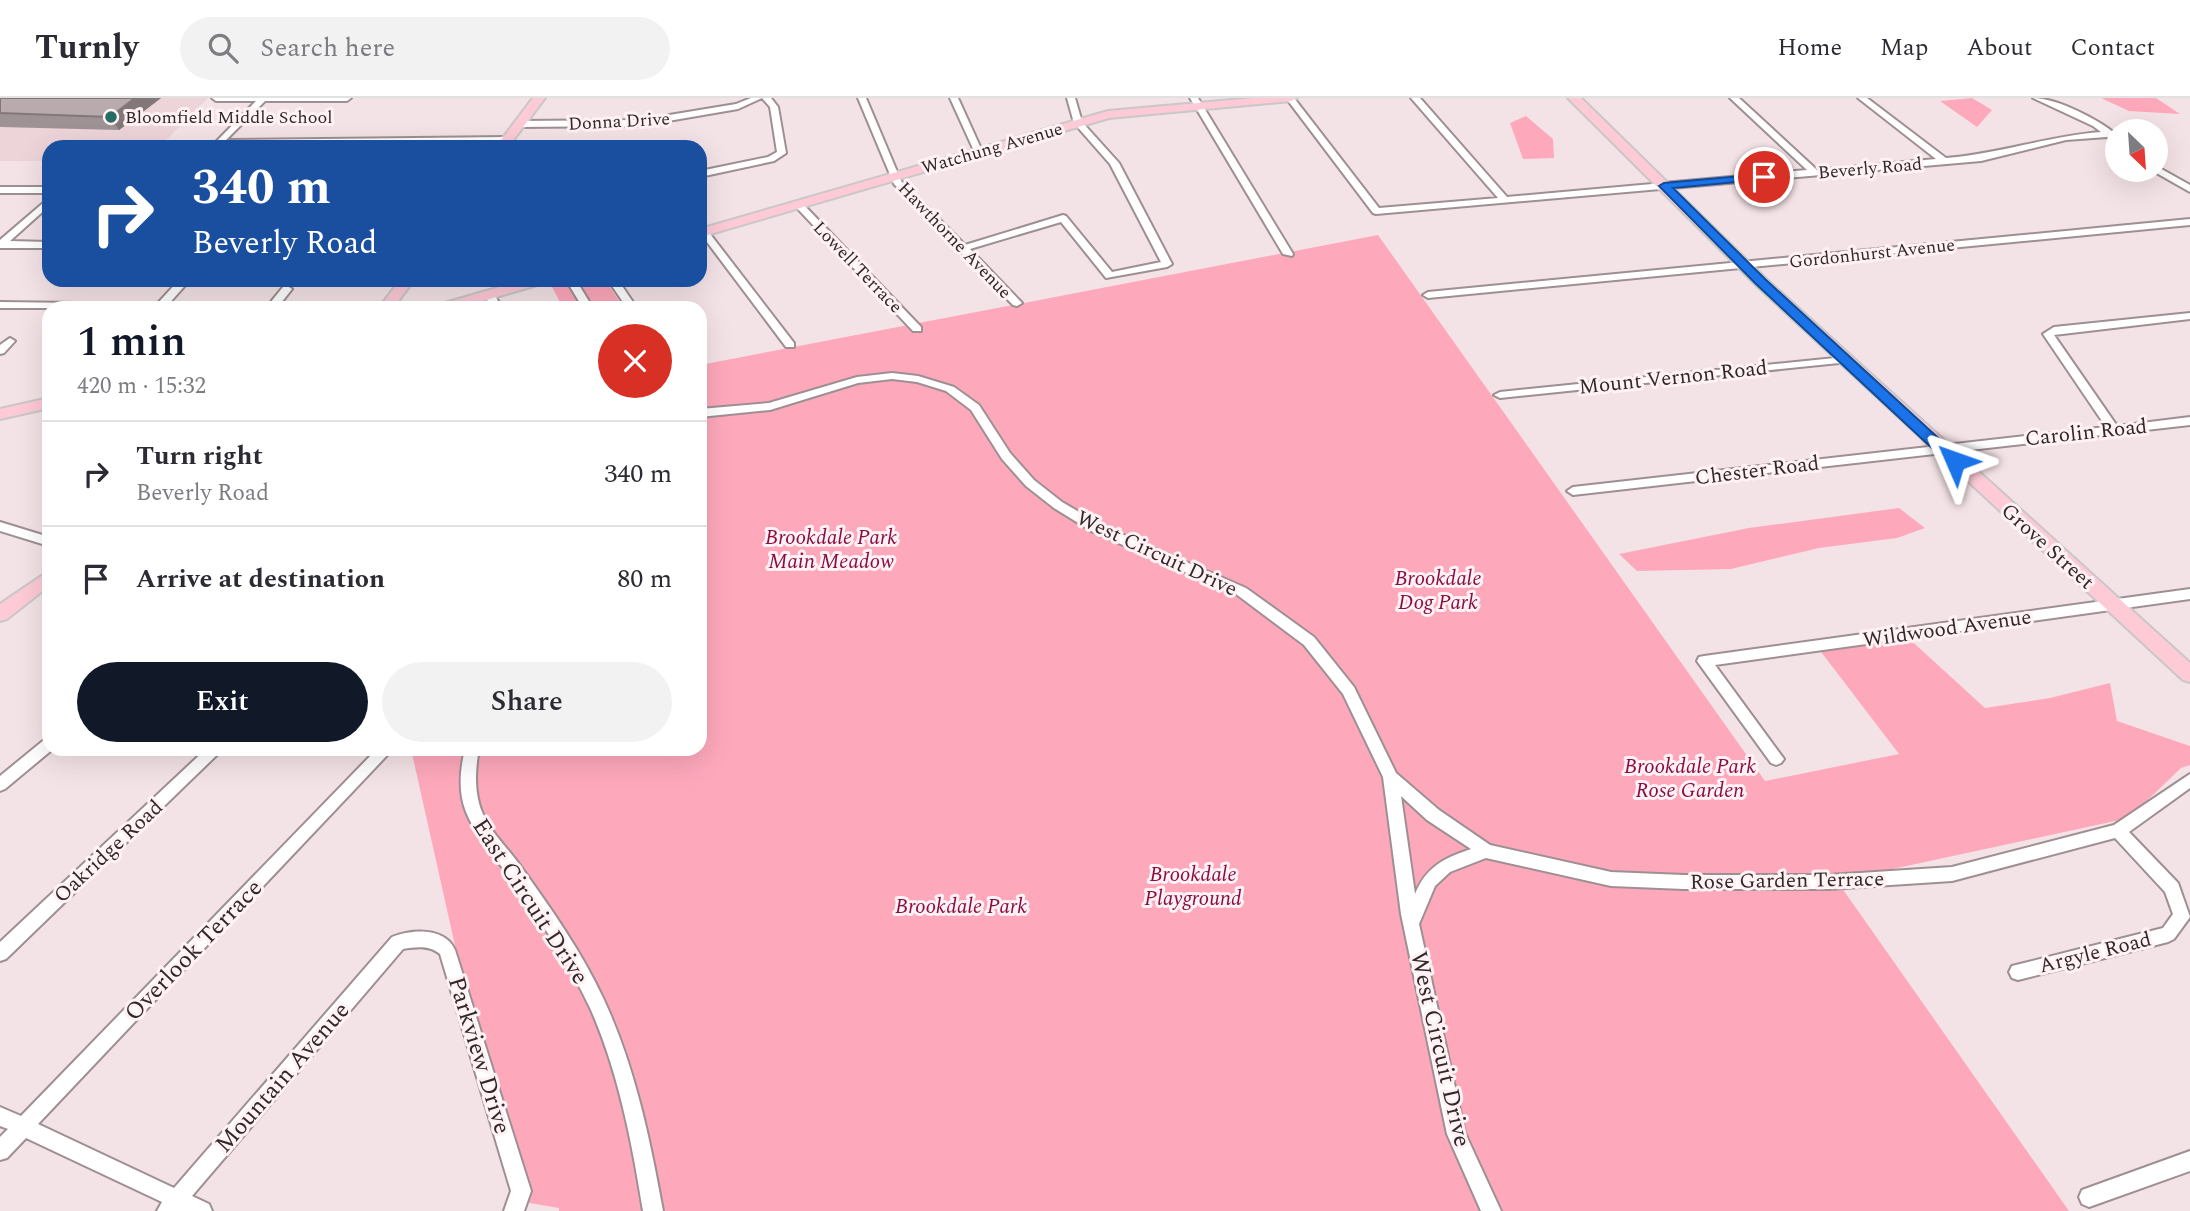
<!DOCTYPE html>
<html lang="en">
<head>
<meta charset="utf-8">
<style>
	body { margin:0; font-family:Spectral,serif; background:#f2f2f3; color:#2b2b33; height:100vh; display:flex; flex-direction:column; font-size:26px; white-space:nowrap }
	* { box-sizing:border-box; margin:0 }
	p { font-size:23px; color:#7c7c81 }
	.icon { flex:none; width:38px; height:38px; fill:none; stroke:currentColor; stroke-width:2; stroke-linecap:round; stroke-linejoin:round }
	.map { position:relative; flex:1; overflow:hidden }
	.side { position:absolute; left:42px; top:203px; width:665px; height:455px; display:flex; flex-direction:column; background:#fff; border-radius:21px; box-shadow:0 7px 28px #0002 }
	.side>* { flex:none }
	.top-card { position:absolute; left:42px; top:42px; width:665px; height:147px; border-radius:21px; box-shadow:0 7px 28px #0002; background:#1a4fa0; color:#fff; overflow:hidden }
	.needle { width:46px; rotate:155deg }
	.fabs { position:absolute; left:2105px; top:21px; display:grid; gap:14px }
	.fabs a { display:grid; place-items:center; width:63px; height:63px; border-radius:50%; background:#fff; box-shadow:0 7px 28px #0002; font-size:35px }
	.pin { position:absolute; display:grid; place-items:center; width:60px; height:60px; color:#fff; margin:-30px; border:4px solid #fff; border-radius:50%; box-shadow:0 2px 7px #0007 }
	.me { position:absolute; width:77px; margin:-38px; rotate:313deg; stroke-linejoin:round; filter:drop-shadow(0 0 5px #0008) }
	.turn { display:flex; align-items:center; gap:24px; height:147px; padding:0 35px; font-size:32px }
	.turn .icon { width:91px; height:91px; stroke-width:2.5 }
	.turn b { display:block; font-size:49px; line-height:60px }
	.round { display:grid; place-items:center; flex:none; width:74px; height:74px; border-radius:37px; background:#f2f2f3 }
	.summary { display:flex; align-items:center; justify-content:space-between; height:119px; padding:0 35px }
	h1 { font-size:42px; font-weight:600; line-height:52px; color:#111827 }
	.button { display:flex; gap:14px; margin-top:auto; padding:14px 35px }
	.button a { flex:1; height:80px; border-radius:42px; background:#111827; color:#fff; font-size:28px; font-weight:600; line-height:80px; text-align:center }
	.button a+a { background:#f2f2f3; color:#2b2b33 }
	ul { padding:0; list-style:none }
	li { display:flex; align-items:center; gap:21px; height:105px; padding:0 35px; border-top:2px solid #e1e1e2 }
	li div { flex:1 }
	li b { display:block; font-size:26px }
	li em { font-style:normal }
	header { display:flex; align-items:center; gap:42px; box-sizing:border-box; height:98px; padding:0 35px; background:#fff; border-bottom:2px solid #e1e1e2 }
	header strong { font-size:33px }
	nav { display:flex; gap:38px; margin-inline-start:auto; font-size:24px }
	.search { width:490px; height:63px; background:#f2f2f3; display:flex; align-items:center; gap:18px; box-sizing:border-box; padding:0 24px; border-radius:38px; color:#7c7c81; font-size:26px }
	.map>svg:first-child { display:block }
	.built { fill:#edd4d8 }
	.green { fill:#fea8bc }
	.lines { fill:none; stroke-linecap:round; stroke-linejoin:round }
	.minor-casing { stroke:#9e8f92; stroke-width:4 }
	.major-casing { stroke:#c9c7c8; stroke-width:4 }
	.minor { fill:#fff; fill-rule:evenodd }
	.major { fill:#fdcad6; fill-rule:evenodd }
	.wall { fill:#9f9295 }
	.shaded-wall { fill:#827779 }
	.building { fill:#b9aaad; stroke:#827779; stroke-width:2 }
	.route { fill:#1a73e8; stroke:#114b97; stroke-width:2 }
	.poi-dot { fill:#256c61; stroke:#fff1f4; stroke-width:2.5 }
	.labels { text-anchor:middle; stroke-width:6; stroke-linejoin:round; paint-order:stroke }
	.far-poi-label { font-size:18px; fill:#2f292a; stroke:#fff1f4; text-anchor:start }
	.far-street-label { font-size:18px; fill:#2f292a; stroke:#fff1f4 }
	.street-label { font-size:21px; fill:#2f292a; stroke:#fff1f4 }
	.park-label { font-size:21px; font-style:italic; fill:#890e40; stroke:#fff1f4 }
	.near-street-label { font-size:24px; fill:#2f292a; stroke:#fff1f4 }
</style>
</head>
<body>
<header>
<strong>Turnly</strong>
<div class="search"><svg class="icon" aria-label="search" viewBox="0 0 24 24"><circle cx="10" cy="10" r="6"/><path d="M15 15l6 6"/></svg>Search here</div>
<nav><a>Home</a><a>Map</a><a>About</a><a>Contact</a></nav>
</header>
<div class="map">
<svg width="2190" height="1113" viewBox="0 0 2190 1113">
	<rect width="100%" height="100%" fill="#f4e3e6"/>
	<!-- built -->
	<path class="built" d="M 0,0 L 208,0 L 159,49 L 49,49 L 49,63 L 0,63 Z"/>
	<!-- green -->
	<path class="green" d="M 1972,0 L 1992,12 L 1977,29 L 1940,3 Z
		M 2101,0 L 2156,0 L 2180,16 L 2129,13 Z
		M 1526,18 L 1553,41 L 1554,60 L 1523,61 L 1510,25 Z
		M 1378,137 L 1765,683 L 1899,656 L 1815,546 L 1905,537 L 1985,610 L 2050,600 L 2110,585 L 2117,623 L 2190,648 L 2190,667 L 2181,670 L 2129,720 L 1837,783 L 2069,1113 L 559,1113 L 559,1110 L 512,1102 L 411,651 L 700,651 L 700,267 Z
		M 559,182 L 605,182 L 624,210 L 563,210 L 550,185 Z
		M 1899,410 L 1925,430 L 1897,440 L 1819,450 L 1731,471 L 1637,473 L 1619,456 L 1749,430 Z"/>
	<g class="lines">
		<!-- minor casing -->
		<g class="minor-casing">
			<path id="minor" d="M 212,0 L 351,0 L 347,3 L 265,3 L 226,42 L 507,39 L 511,42 L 507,45 L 211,49 L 256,3 L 216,3 Z
				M 751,0 L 771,0 L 778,9 L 786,55 L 774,63 L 700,79 L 700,73 L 768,59 L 777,54 L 770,9 L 762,0 L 738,11 L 639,28 L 519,29 L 515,26 L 519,23 L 639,22 L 736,6 Z
				M 858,0 L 866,0 L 901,83 L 965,147 L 1063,117 L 1066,118 L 1112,174 L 1161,164 L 1110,66 L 1074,25 L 1067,0 L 1075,0 L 1082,24 L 1119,65 L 1172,166 L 1167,169 L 1106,180 L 1061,124 L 970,151 L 1022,205 L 1017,208 L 1013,207 L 894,86 Z
				M 950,0 L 958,0 L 983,55 L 982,57 L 975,55 Z
				M 1190,0 L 1198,0 L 1293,156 L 1292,158 L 1283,156 Z
				M 1286,0 L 1294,0 L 1379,110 L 1498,100 L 1411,0 L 1420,0 L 1507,99 L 1807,72 L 1730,0 L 1739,0 L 1817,72 L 1936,61 L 1858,0 L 1867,0 L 1946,60 C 1999,56 2048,38 2101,34 L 2093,28 L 2033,0 C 2057,0 2100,22 2118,38 L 2118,46 L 2107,39 L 2066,42 L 1981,63 L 1376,116 L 1373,115 Z
				M 2156,68 L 2190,87 L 2190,94 L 2153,73 L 2156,72 Z
				M 0,89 L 49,89 L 49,95 L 0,95 Z
				M 49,100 L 49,108 L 10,143 L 49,144 L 49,150 L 0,150 L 0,142 Z
				M 796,105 L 802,105 L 921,229 L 921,233 L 913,233 L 796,109 Z
				M 2190,121 L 2190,127 L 1428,200 L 1423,197 L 1428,194 Z
				M 701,132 L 707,132 L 794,245 L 794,249 L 786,249 L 701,136 Z
				M 179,182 L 190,182 L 165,210 L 0,210 L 0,204 L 157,206 Z
				M 566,182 L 576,182 L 593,210 L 583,210 Z
				M 608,182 L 618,182 L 637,210 L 627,210 Z
				M 287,188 L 292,191 L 277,210 L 266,210 L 283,189 Z
				M 489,193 L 493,194 L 502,210 L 492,210 L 484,196 Z
				M 2190,215 L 2190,221 L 2054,237 L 2117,328 L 2190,319 L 2190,327 L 1573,397 L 1567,393 L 1573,389 L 2106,329 L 2043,236 L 2054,229 Z
				M 10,240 L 15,243 L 4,255 L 0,256 L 0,247 Z
				M 1845,259 L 1849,260 L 1849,264 L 1500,300 L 1494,297 L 1500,294 Z
				M 892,275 L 918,278 L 954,289 L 979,307 L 1010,355 L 1034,382 L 1062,404 L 1103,428 L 1246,490 L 1314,539 L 1354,589 L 1396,675 L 1439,712 L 1490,747 L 1611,774 L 1684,777 L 1829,777 L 1952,769 L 2114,727 L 2190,676 L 2190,690 L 2129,734 L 2178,785 L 2190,819 L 2174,841 L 2168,844 L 2018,882 L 2012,880 L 2009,874 L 2012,868 L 2163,830 L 2173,816 L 2165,794 L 2115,740 L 1952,783 L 1829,791 L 1684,791 L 1611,788 L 1486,760 L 1450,774 L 1435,788 L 1419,826 L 1465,1035 L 1501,1113 L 1481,1113 L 1447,1036 L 1401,816 L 1383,679 L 1343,596 L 1304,547 L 1236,496 L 1093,434 L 1054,410 L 1026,388 L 1002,361 L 971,312 L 946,293 L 917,284 L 892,281 L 858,285 L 770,312 L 700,319 L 700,311 L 769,305 L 857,279 ZM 1401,698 L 1427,722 L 1471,751 C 1444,760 1426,769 1415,796 Z
				M 0,424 L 49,439 L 49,448 L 0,433 Z
				M 2190,491 L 2190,501 L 1715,567 L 1781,657 L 1784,661 L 1781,665 L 1776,667 L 1771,665 L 1697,563 L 1699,559 L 1704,558 Z
				M 49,640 L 49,651 L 53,651 L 5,691 L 0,693 L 0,678 L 44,642 Z
				M 206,651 L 223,651 L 6,861 L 0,863 L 0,844 Z
				M 377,651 L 393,651 L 38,1026 L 174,1090 L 392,839 C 412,831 445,829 455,852 L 531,1093 L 524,1113 L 504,1113 L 511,1093 L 440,856 C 429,847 417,849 403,851 L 192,1098 L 209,1106 L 212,1113 L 157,1113 L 162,1104 L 26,1040 L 7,1060 L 0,1062 L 0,1039 L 8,1031 L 0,1028 L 0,1009 L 21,1018 Z
				M 465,651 L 479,651 C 475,672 474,694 482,714 C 490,734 507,749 519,766 C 550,809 582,854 604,902 C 635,969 650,1041 663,1113 L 643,1113 C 632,1045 619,976 591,912 C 569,864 538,819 507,776 C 493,756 476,738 466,714 C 458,694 460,672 465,651 Z
				M 2190,1053 L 2190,1073 L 2089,1109 L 2082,1106 L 2079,1099 L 2082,1092 Z"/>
		</g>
		<!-- major casing -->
		<g class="major-casing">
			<path id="major" d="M 533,0 L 545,0 L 508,49 L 496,49 Z
				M 1254,0 L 1297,0 L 1291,3 L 1109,20 L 700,139 L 700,131 L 1108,13 Z
				M 1568,0 L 1581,0 L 1765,180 L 2190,565 L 2190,584 L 2183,582 L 1755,186 Z
				M 400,182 L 414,182 L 393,210 L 379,210 Z
				M 524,182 L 546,182 L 544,185 L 459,210 L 436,210 L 438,207 Z
				M 49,300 L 49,310 L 0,321 L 0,311 Z
				M 49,473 L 49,488 L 7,521 L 0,523 L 0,506 Z"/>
		</g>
		<!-- minor -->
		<use href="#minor" class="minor"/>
		<!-- major -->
		<use href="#major" class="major"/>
	</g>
	<!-- wall -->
	<path class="wall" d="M 0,0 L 161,0 L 119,32 L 0,29 Z"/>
	<!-- shaded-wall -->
	<path class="shaded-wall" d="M 135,0 L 161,0 L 119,32 L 110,19 Z"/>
	<!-- building -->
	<path class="building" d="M 0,0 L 135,0 L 110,19 L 0,15 Z"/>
	<!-- route -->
	<path class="route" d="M 1764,76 L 1770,79 L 1768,81 L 1673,90 L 1765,181 L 1960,360 L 1960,367 L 1950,367 L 1756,186 L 1659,88 L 1664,85 Z"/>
	<!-- markers -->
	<circle class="poi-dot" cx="111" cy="19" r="7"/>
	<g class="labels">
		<!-- far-poi labels -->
		<g class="far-poi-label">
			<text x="125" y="25">Bloomfield Middle School</text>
		</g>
		<!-- far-street labels -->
		<g class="far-street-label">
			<text transform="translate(619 23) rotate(-3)" y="6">Donna Drive</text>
			<text transform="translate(992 50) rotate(-16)" y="6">Watchung Avenue</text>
			<text transform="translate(1870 70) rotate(-5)" y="6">Beverly Road</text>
			<text transform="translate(955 142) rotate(46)" y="6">Hawthorne Avenue</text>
			<text transform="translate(1872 155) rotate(-6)" y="6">Gordonhurst Avenue</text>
			<text transform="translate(858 169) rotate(46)" y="6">Lowell Terrace</text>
		</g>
		<!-- street labels -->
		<g class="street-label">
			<text transform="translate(1673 279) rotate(-6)" y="7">Mount Vernon Road</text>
			<text transform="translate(2086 334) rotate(-6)" y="7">Carolin Road</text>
			<text transform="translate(1757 372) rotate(-7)" y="7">Chester Road</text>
			<text transform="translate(2048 448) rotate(42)" y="7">Grove Street</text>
			<text transform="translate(1157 455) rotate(25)" y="7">West Circuit Drive</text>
			<text transform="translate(1947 530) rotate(-8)" y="7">Wildwood Avenue</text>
			<text transform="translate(108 753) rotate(-43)" y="7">Oakridge Road</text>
			<text transform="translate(1787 782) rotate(-1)" y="7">Rose Garden Terrace</text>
			<text transform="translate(2095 854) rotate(-14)" y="7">Argyle Road</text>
		</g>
		<!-- park labels -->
		<g class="park-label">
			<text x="831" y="446">Brookdale Park<tspan x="831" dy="24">Main Meadow</tspan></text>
			<text x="1438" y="487">Brookdale<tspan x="1438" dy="24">Dog Park</tspan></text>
			<text x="1690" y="675">Brookdale Park<tspan x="1690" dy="24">Rose Garden</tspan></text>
			<text x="1193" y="783">Brookdale<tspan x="1193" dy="24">Playground</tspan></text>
			<text x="961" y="815">Brookdale Park</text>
		</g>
		<!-- near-street labels -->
		<g class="near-street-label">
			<text transform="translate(531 803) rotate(57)" y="8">East Circuit Drive</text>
			<text transform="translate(193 852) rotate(-46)" y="8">Overlook Terrace</text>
			<text transform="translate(1441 951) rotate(77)" y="8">West Circuit Drive</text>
			<text transform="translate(480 957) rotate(73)" y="8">Parkview Drive</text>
			<text transform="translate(282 979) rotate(-49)" y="8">Mountain Avenue</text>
		</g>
	</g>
</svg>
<div class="fabs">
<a><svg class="needle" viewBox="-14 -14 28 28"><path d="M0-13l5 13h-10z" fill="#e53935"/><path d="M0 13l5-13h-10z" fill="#7c7c81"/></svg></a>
</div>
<div class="pin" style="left:1764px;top:79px;background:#d93025"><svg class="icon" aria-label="arrive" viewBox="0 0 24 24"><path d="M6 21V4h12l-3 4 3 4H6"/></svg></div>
<svg class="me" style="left:1955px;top:363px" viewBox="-20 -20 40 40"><path d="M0-17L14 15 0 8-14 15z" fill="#1a73e8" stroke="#fff" stroke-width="4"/></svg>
<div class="top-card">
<div class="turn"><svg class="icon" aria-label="right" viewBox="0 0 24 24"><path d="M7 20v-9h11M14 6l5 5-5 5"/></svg><div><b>340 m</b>Beverly Road</div></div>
</div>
<section class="side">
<div class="summary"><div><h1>1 min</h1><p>420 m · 15:32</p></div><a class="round" style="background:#d93025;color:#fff"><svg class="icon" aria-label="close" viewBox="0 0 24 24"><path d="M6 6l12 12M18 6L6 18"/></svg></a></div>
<ul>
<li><svg class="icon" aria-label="right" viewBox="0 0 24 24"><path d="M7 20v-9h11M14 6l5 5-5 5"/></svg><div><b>Turn right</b><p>Beverly Road</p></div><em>340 m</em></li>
<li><svg class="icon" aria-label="arrive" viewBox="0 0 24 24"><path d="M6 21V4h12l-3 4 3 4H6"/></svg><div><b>Arrive at destination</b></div><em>80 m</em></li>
</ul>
<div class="button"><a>Exit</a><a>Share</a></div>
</section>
</div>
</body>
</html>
